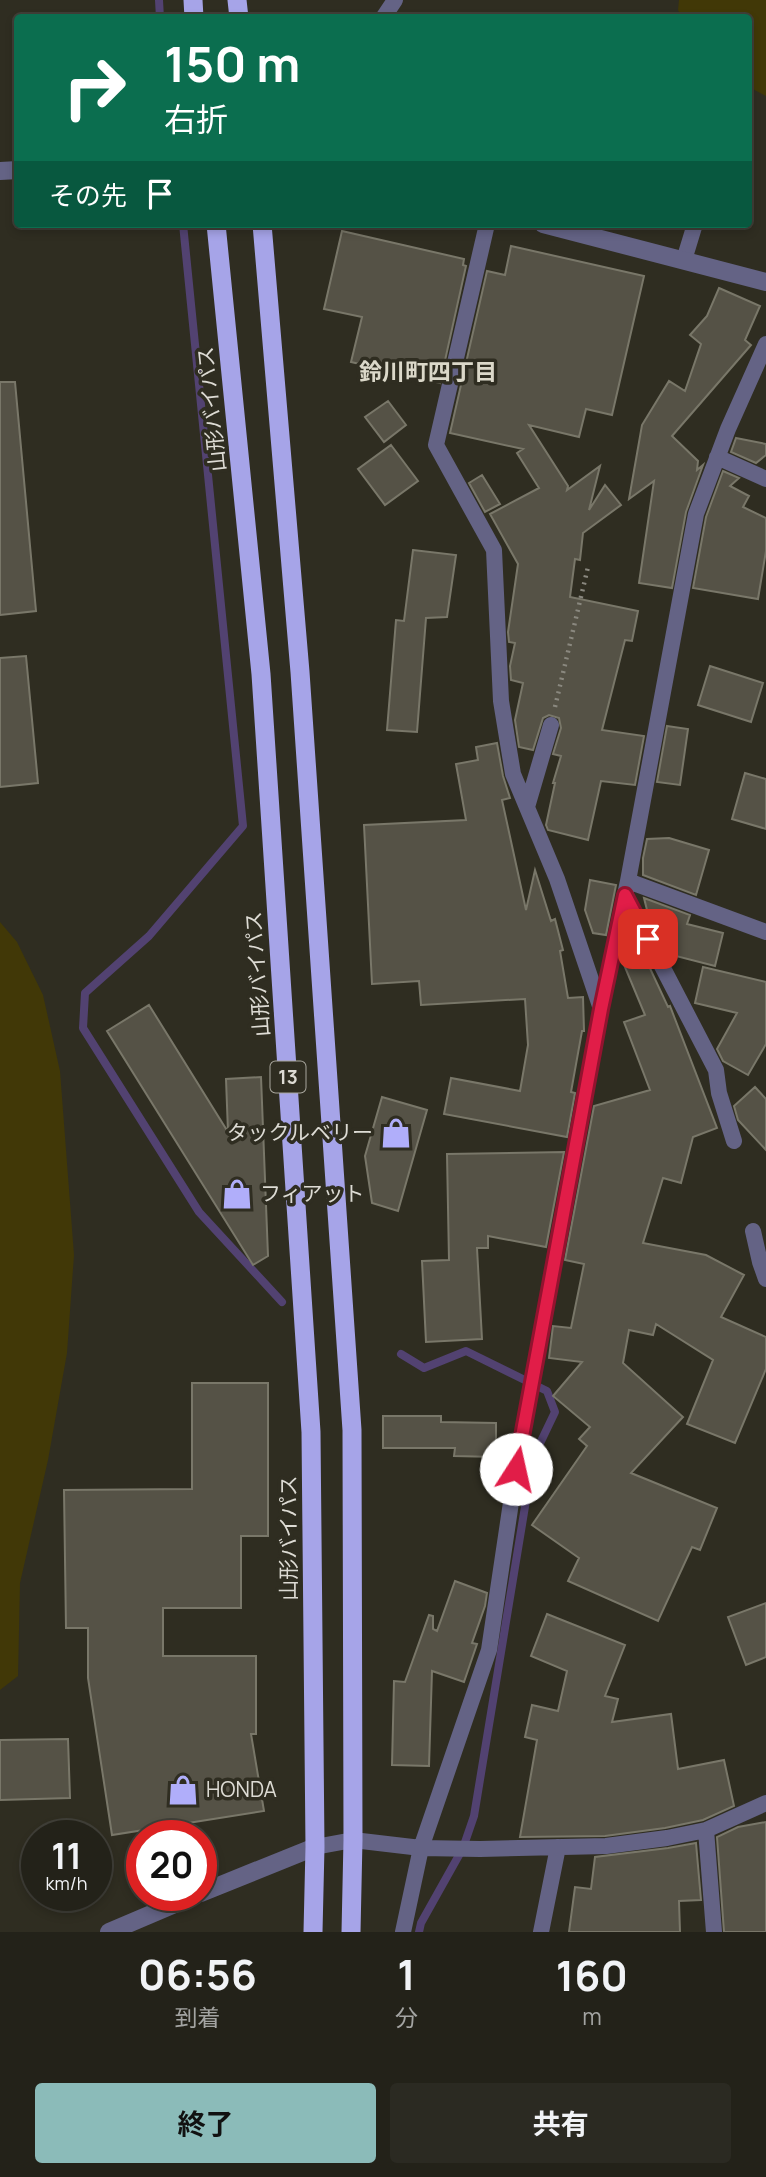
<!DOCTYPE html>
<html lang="ja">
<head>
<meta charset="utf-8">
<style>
	body { margin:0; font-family:Manrope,"Noto Sans JP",sans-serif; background:#2b2a22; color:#f1f3f6; height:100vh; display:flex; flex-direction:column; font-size:26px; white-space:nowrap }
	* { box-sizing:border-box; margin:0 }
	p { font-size:23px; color:#a3a4a2 }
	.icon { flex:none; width:38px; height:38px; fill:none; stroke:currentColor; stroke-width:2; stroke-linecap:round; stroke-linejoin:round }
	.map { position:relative; height:1932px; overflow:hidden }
	.side { display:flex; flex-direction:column; background:#232219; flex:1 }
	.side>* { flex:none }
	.guide { position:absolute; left:14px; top:14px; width:738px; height:214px; border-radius:7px; box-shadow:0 4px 10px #0003,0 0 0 2px #403f38; background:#0b6e4f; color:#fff; overflow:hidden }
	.speed { position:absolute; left:21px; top:1820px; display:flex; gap:14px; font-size:35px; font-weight:700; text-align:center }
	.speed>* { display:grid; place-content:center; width:91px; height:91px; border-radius:50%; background:#232219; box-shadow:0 4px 10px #0003,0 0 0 2px #403f38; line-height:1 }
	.speed small { font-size:18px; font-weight:400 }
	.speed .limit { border:10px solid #d22; background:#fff; color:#111 }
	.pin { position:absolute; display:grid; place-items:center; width:60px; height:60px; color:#fff; margin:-30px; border-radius:14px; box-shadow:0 4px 10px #0006 }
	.me { position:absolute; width:77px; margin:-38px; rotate:10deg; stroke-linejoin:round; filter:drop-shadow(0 0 5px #0008) }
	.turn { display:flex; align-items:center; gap:24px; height:147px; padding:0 35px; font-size:32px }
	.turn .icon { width:91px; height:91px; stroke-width:2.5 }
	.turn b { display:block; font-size:49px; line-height:60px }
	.then { display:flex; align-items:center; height:66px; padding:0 35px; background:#0003; gap:14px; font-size:26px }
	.eta { display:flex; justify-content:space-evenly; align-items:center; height:119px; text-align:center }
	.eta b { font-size:42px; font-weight:700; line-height:49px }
	.action { display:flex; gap:14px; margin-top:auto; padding:14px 35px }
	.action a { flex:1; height:80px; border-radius:7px; background:#8bbbb9; color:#111; font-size:28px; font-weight:700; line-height:80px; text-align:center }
	.action a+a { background:#2b2a22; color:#f1f3f6 }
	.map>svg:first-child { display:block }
	.green { fill:#413807 }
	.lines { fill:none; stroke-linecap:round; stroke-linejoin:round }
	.stream { stroke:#524271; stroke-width:8 }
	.building { fill:#555246; stroke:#797769; stroke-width:2 }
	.path { stroke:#8a887f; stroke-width:4.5; stroke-dasharray:2 5; stroke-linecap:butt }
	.service { stroke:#646385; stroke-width:16 }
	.minor { stroke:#646385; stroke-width:18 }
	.tertiary { stroke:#646385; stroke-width:18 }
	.trunk { stroke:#a6a4e8; stroke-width:19 }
	.route-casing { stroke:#92132f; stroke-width:18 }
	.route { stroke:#e11d48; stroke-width:12 }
	.labels { text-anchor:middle; stroke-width:7; stroke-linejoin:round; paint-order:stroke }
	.shield { fill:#2f2d21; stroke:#a9a79e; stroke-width:2 }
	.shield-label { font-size:19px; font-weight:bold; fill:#dddbd4 }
	.street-label { font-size:21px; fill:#dddbd4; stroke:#2f2d21 }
	.poi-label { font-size:21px; fill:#dddbd4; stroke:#2f2d21; text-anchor:start }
	.neighbourhood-label { font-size:23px; font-weight:bold; fill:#dbd8c9; stroke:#2f2d21 }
</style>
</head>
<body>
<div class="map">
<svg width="766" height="1932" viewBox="0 0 766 1932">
	<rect width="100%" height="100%" fill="#2f2d21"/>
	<!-- green -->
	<path class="green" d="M 679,0 L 766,0 L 766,96 L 749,87 L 749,18 L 682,17 L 678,10 Z
		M 0,922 L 17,942 L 43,995 L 60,1071 L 74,1255 L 67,1353 L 48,1460 L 20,1583 L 18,1676 L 0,1690 Z"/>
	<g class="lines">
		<!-- stream -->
		<path class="stream" d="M 159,0 L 160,18
			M 183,224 L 243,826 L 149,936 L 85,993 L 83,1028 L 199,1212 L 282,1302
			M 401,1354 L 424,1368 L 466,1351 L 547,1391 L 555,1412 L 533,1458 L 474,1816 L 463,1848 L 421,1923 L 419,1932"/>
	</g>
	<!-- building -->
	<path class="building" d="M 342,231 L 464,259 L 463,265 L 466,266 L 440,383 L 351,362 L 362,317 L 324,309 Z
		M 511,246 L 644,276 L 612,415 L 586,409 L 579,437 L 529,425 L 568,486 L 567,490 L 600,466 L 589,510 L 605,485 L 621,505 L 583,533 L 580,560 L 575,559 L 570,597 L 638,611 L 632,641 L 625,640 L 602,730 L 644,736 L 635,785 L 601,781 L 588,840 L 548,830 L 546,825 L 555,783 L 553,783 L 561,756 L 553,754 L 561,728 L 559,718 L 549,715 L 543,718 L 533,750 L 519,747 L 515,720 L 523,683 L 511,680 L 510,666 L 515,643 L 509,642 L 508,632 L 518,564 L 490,514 L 539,488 L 517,453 L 523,449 L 450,433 L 487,271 L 505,275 Z
		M 719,288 L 760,306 L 745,340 L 751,345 L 672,436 L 698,461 L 697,470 L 703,465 L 686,512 L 672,588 L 639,583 L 654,481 L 629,499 L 642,425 L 669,381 L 685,391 L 701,344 L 690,335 L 707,316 Z
		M 0,382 L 15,382 L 36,611 L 0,615 Z
		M 388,401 L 406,425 L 384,442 L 365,417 Z
		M 736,438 L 766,444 L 766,455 L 756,463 L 731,452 Z
		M 391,445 L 418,481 L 385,505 L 358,469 Z
		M 723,471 L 739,478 L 730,486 L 749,496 L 743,507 L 766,518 L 766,551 L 758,599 L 693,588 L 706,517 Z
		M 482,475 L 500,504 L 485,512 L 469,483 Z
		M 413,550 L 456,555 L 447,617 L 426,618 L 417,732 L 387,730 L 396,620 L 404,621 Z
		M 26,656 L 38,783 L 0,787 L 0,658 Z
		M 710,666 L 763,683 L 751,722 L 698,705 Z
		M 667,726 L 688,729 L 680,785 L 657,782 Z
		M 497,743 L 503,776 L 510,798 L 502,800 L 526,910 L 535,870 L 551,921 L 555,919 L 563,950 L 560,951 L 568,998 L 583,997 L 584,1031 L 582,1031 L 571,1092 L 575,1093 L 567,1137 L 444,1114 L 451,1078 L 520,1091 L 528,1045 L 525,999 L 421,1005 L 419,981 L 372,984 L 364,825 L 466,820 L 456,764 L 478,760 L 476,747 Z
		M 745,773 L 766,779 L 766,829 L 732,819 Z
		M 669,838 L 709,850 L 696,895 L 643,875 L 643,858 L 647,839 Z
		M 590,880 L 616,885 L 606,935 L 593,933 L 585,910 Z
		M 644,898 L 690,915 L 687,924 L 723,933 L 715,966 L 668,954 L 649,918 Z
		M 641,949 L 668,1007 L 670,1006 L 717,1128 L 693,1137 L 681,1183 L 663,1178 L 643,1243 L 706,1255 L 744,1275 L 721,1317 L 766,1337 L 766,1369 L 735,1443 L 687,1424 L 713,1360 L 656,1324 L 653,1335 L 629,1330 L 623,1363 L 683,1417 L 631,1473 L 717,1508 L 700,1550 L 692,1547 L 658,1621 L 568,1581 L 579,1558 L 532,1525 L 587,1446 L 579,1439 L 590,1427 L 553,1396 L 582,1362 L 549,1358 L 553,1326 L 571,1328 L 584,1264 L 565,1260 L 594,1106 L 650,1090 L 624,1022 L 645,1015 L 622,960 L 623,957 Z
		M 703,967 L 766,982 L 766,1044 L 748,1075 L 723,1061 L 717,1049 L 737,1013 L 695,1003 Z
		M 149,1005 L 228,1132 L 226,1079 L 261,1077 L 268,1256 L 253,1265 L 107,1031 Z
		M 755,1087 L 766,1099 L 766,1150 L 738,1120 L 734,1106 Z
		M 382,1097 L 427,1110 L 398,1211 L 372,1203 L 365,1156 Z
		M 564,1152 L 546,1247 L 488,1236 L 488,1248 L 477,1248 L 482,1339 L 426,1342 L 422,1261 L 449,1260 L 447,1154 Z
		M 192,1383 L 268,1383 L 268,1536 L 241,1536 L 241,1608 L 163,1608 L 163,1656 L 256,1656 L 256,1734 L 251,1734 L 264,1811 L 112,1835 L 88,1678 L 88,1628 L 66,1628 L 64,1490 L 192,1489 Z
		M 383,1416 L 441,1416 L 441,1422 L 496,1423 L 496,1457 L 454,1456 L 455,1448 L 383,1448 Z
		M 455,1581 L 487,1593 L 485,1606 L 472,1643 L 477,1644 L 464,1682 L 432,1671 L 429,1766 L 392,1765 L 394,1681 L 405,1682 L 429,1615 L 433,1616 L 433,1629 L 437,1631 Z
		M 766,1603 L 766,1657 L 746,1665 L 728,1617 Z
		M 547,1614 L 625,1645 L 605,1696 L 618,1699 L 612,1722 L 671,1714 L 678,1769 L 724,1760 L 734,1806 L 703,1820 L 665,1828 L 605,1836 L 520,1837 L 537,1740 L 525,1737 L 532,1705 L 558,1711 L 567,1671 L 531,1656 Z
		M 68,1739 L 70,1798 L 0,1800 L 0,1740 Z
		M 766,1822 L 766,1932 L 724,1932 L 717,1837 L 738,1827 Z
		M 696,1843 L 701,1900 L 679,1901 L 680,1932 L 569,1932 L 575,1887 L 591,1889 L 595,1857 L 668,1848 Z"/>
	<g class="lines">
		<!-- path -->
		<path class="path" d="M 555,707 L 588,567"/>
		<!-- service -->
		<path class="service" d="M 383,18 L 395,0
			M 487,224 L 436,445 L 494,550 L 501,701 L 513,774 L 557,879 L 601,1009 L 516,1469 L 489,1650 L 421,1848 L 480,1849 L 606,1846 L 667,1838 L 706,1830 L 766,1803
			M 684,260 L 695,224
			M 717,457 L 766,479
			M 527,807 L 551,725
			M 628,881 L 696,514 L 728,429 L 766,344
			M 625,895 L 716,1070 L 719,1093 L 734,1141
			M 601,1008 L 628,881 L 766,932
			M 753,1231 L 760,1262 L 766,1279
			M 706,1830 L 714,1932
			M 315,1847 L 353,1840 L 421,1848 L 403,1932
			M 541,1932 L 558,1847"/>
		<!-- minor -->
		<path class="minor" d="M 0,171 L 18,170
			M 201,1893 L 315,1847
			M 109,1932 L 196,1895"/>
		<!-- tertiary -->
		<path class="tertiary" d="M 543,224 L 766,282"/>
		<!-- trunk -->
		<path class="trunk" d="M 193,0 L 194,18
			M 237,0 L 239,18
			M 216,224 L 261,674 L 311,1432 L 315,1847 L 313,1932
			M 262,224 L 300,672 L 352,1430 L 353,1840 L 351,1932"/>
	</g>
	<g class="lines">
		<!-- route casing -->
		<g class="route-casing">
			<path id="route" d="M 516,1469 L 601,1009 L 625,895 L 648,939"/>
		</g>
		<!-- route -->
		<use href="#route" class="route"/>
	</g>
	<!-- icons -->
	<defs>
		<g id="shop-bare" transform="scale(2.415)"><path d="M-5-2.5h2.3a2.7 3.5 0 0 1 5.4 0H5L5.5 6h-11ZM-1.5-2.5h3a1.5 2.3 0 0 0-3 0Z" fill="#b0aefa" stroke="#2f2d21" stroke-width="2.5" paint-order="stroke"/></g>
	</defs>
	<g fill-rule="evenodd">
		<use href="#shop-bare" x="396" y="1133"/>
		<use href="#shop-bare" x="237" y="1194"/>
		<use href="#shop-bare" x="183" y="1790"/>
	</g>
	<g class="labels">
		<!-- shield labels -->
		<rect class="shield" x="270.5" y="1061.5" width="35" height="31" rx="5"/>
		<g class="shield-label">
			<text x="288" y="1084">13</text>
		</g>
		<!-- street labels -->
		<g class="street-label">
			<text transform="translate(212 409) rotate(-96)" y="7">山形バイパス</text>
			<text transform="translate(258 974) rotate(-94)" y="7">山形バイパス</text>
			<text transform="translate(289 1538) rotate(-90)" y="7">山形バイパス</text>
		</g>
		<!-- poi labels -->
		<g class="poi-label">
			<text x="373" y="1140" text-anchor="end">タックルベリー</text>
			<text x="260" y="1201">フィアット</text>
			<text x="206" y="1797">HONDA</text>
		</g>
		<!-- neighbourhood labels -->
		<g class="neighbourhood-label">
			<text x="428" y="380">鈴川町四丁目</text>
		</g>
	</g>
</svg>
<div class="speed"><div>11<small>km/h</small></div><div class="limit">20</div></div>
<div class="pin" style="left:648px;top:939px;background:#d93025"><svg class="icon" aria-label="arrive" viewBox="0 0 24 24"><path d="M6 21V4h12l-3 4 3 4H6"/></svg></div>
<svg class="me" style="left:516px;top:1469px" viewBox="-20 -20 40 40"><circle r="19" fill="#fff"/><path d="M0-13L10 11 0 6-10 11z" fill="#e11d48"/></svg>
<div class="guide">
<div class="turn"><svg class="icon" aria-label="right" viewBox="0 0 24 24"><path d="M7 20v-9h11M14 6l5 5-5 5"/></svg><div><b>150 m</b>右折</div></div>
<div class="then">その先<svg class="icon" aria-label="arrive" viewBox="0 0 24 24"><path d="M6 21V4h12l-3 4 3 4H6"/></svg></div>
</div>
</div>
<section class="side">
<div class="eta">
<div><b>06:56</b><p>到着</p></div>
<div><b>1</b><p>分</p></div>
<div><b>160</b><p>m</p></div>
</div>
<div class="action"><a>終了</a><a>共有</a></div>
</section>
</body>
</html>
